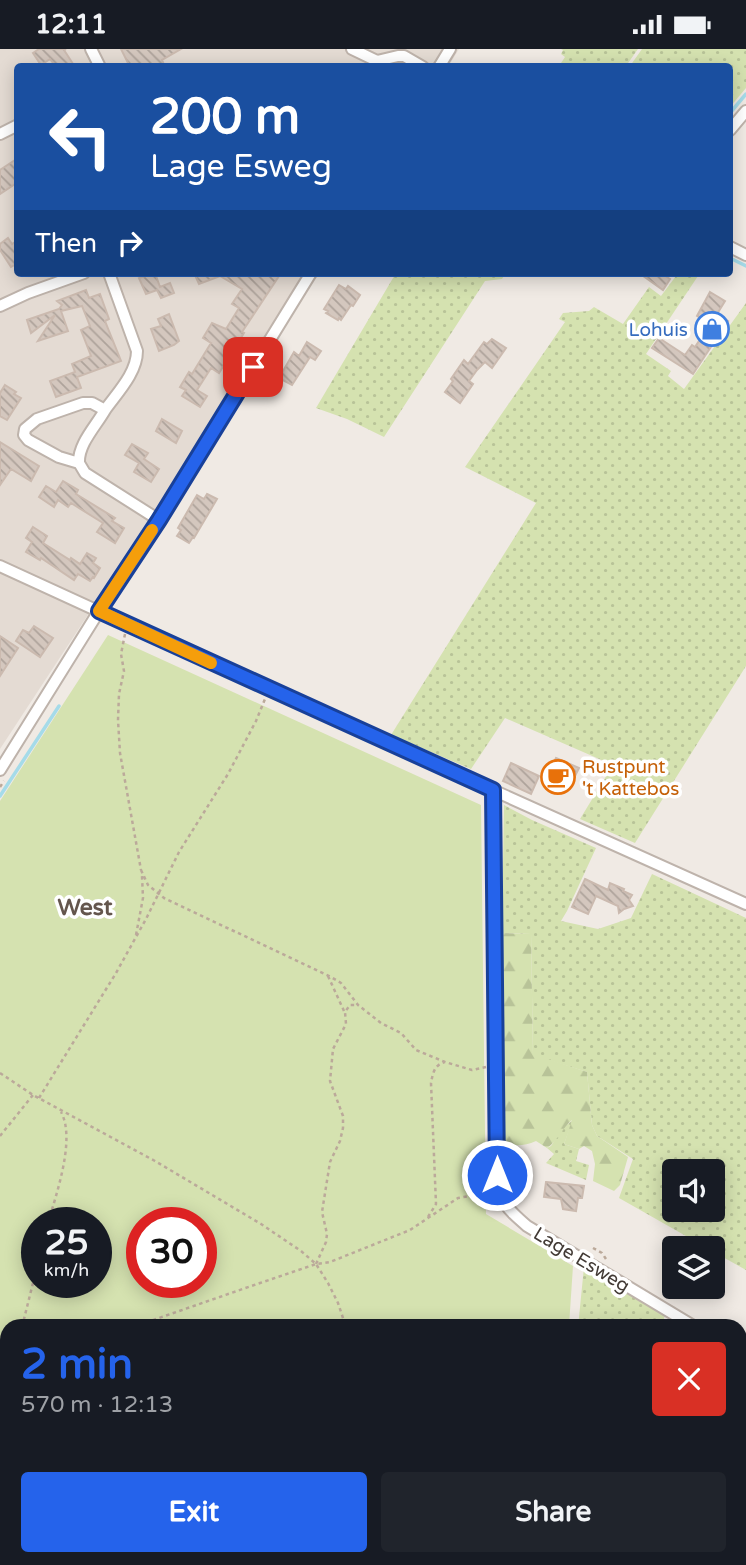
<!DOCTYPE html>
<html lang="en">
<head>
<meta charset="utf-8">
<style>
	body { margin:0; font-family:"Varela Round",sans-serif; background:#20242c; color:#f1f3f6; height:100vh; display:flex; flex-direction:column; font-size:26px; white-space:nowrap }
	* { box-sizing:border-box; margin:0 }
	p { font-size:23px; color:#9ea1a6 }
	.icon { flex:none; width:38px; height:38px; fill:none; stroke:currentColor; stroke-width:2; stroke-linecap:round; stroke-linejoin:round }
	.map { position:relative; flex:1; overflow:hidden }
	.details { position:absolute; left:0px; top:1270px; width:747px; height:247px; display:flex; flex-direction:column; background:#171b24; border-radius:21px 21px 0 0; box-shadow:0 4px 18px #0003 }
	.details>* { flex:none }
	.hud { position:absolute; left:14px; top:14px; width:719px; height:214px; border-radius:7px; box-shadow:0 4px 18px #0003; background:#1a4fa0; color:#fff; overflow:hidden }
	.controls { position:absolute; left:662px; top:1110px; display:grid; gap:14px }
	.controls a { display:grid; place-items:center; width:63px; height:63px; border-radius:7px; background:#171b24; box-shadow:0 4px 18px #0003; font-size:35px }
	.speed { position:absolute; left:21px; top:1158px; display:flex; gap:14px; font-size:35px; font-weight:700; text-align:center }
	.speed>* { display:grid; place-content:center; width:91px; height:91px; border-radius:50%; background:#171b24; box-shadow:0 4px 18px #0003; line-height:1 }
	.speed small { font-size:18px; font-weight:400 }
	.speed .limit { border:10px solid #d22; background:#fff; color:#111 }
	.pin { position:absolute; display:grid; place-items:center; width:60px; height:60px; color:#fff; margin:-30px; border-radius:14px; box-shadow:0 4px 10px #0006 }
	.me { position:absolute; width:77px; margin:-38px; rotate:0deg; stroke-linejoin:round; filter:drop-shadow(0 0 5px #0008) }
	.turn { display:flex; align-items:center; gap:24px; height:147px; padding:0 21px; font-size:32px }
	.turn .icon { width:91px; height:91px; stroke-width:2.5 }
	.turn b { display:block; font-size:49px; line-height:60px }
	.then { display:flex; align-items:center; height:66px; padding:0 21px; background:#0003; gap:14px; font-size:26px }
	.round { display:grid; place-items:center; flex:none; width:74px; height:74px; border-radius:7px; background:#20242c }
	.head { display:flex; align-items:center; justify-content:space-between; height:119px; padding:0 21px }
	h1 { font-size:42px; font-weight:800; line-height:52px; color:#2563eb }
	.button { display:flex; gap:14px; margin-top:auto; padding:14px 21px }
	.button a { flex:1; height:80px; border-radius:7px; background:#2563eb; color:#fff; font-size:28px; font-weight:800; line-height:80px; text-align:center }
	.button a+a { background:#20242c; color:#f1f3f6 }
	.status { display:flex; justify-content:space-between; align-items:center; height:49px; padding:0 35px; background:#171b24; direction:ltr }
	.status svg { height:19px; fill:currentColor }
	.map>svg:first-child { display:block }
	.residential { fill:#e4dbd3 }
	.grass { fill:url(#grass-dots); fill-rule:evenodd }
	.forest { fill:url(#forest-firs) }
	.green { fill:#d5e2b0; fill-rule:evenodd }
	.lines { fill:none; stroke-linecap:round; stroke-linejoin:round }
	.stream { stroke:#a5dbe9; stroke-width:3.5 }
	.building { fill:url(#building-back-hatch); stroke:#cbbaaf; stroke-width:2 }
	.minor-casing { stroke:#beb3ab; stroke-width:14 }
	.path { stroke:#bba99a; stroke-width:2.5; stroke-dasharray:3.5 3.5; stroke-linecap:butt }
	.minor { stroke:#fff; stroke-width:10 }
	.route-casing { stroke:#184099; stroke-width:18 }
	.route { stroke:#2563eb; stroke-width:12 }
	.slow { stroke:#f59e0b; stroke-width:12 }
	.labels { text-anchor:middle; stroke-width:7; stroke-linejoin:round; paint-order:stroke }
	.shop-label { font-size:19px; fill:#366cbe; stroke:#fff; text-anchor:end }
	.food-label { font-size:19px; fill:#c56008; stroke:#fff; text-anchor:start }
	.street-label { font-size:19px; fill:#423a35; stroke:#fff }
	.quarter-label { font-size:23px; font-weight:bold; fill:#64564d; stroke:#fff }
</style>
</head>
<body>
<div class="status"><b>12:11</b><svg viewBox="0 0 49 12"><path d="M0 12V9h3v3zM5 12V6h3v6zM10 12V3h3v9zM15 12V0h3v12zM26 1h20v11H26zM47 4h2v5h-2z"/></svg></div>
<div class="map">
<svg width="746" height="1516" viewBox="0 0 746 1516">
	<defs>
		<pattern id="grass-dots" width="8" height="8" patternUnits="userSpaceOnUse" patternTransform="scale(1.75)"><rect width="8" height="8" fill="#d5e2b0"/><path d="M2 2h.1M6 6h.1" fill="none" stroke="#b8c398" stroke-width="1.8" stroke-linecap="round"/></pattern>
		<pattern id="forest-firs" width="22" height="20" patternUnits="userSpaceOnUse" patternTransform="scale(1.75)"><rect width="22" height="20" fill="#d5e2b0"/><path d="M5 1l3.5 6h-7zM16 11l3.5 6h-7z" fill="#b8c398"/></pattern>
		<pattern id="building-back-hatch" width="6" height="6" patternUnits="userSpaceOnUse" patternTransform="scale(1.75)"><rect width="6" height="6" fill="#d4c7be"/><path d="M-1 5l2 2M0 0l6 6M5-1l2 2" fill="none" stroke="#aea39b"/></pattern>
	</defs>
	<rect width="100%" height="100%" fill="#f0eae4"/>
	<!-- residential -->
	<path class="residential" d="M 0,0 L 459,0 L 448,18 L 18,18 L 18,224 L 312,224 L 0,700 Z"/>
	<!-- grass -->
	<path class="grass" d="M 561,0 L 638,0 L 626,17 L 559,17 L 565,8 L 561,5 L 563,1 Z
		M 642,0 L 746,0 L 746,39 L 730,58 L 730,18 L 630,17 Z
		M 396,224 L 506,224 L 502,230 L 485,232 L 384,388 L 347,370 L 316,359 Z
		M 676,224 L 700,224 L 646,305 L 671,322 L 668,327 L 684,340 L 746,254 L 746,617 L 635,794 L 580,770 L 613,716 L 505,669 L 471,720 L 391,686 L 536,454 L 465,418 L 565,273 L 559,270 L 563,264 L 589,262 L 594,258 L 623,275 L 649,238 L 661,247 L 676,227 Z
		M 504,756 L 532,771 L 596,799 L 567,862 L 561,872 L 598,880 L 631,869 L 652,825 L 746,869 L 746,1221 L 712,1202 L 712,1199 L 707,1199 L 619,1149 L 633,1110 L 597,1087 L 592,1076 L 587,1023 L 533,1006 L 531,885 L 502,884 ZM 674,1122 L 712,1122 L 712,1160 L 674,1160 Z
		M 573,1071 L 564,1095 L 579,1100 L 576,1112 L 589,1116 L 586,1131 L 546,1114 L 554,1105 L 547,1099 L 551,1097 L 562,1080 Z
		M 584,1218 L 665,1266 L 662,1277 L 578,1278 Z
		M 740,1445 L 746,1448 L 746,1516 L 557,1516 L 557,1510 L 740,1510 Z"/>
	<!-- forest -->
	<path class="forest" d="M 502,884 L 531,885 L 533,1005 L 587,1023 L 592,1076 L 597,1087 L 628,1108 L 620,1136 L 614,1142 L 593,1132 L 595,1115 L 592,1102 L 584,1097 L 579,1100 L 564,1095 L 572,1071 C 563,1078 557,1093 547,1099 L 536,1092 C 525,1097 517,1097 504,1095 Z"/>
	<!-- green -->
	<path class="green" d="M 108,586 L 481,756 L 486,1165 L 573,1217 L 569,1277 L 7,1278 L 7,1510 L 554,1510 L 554,1516 L 0,1516 L 0,752 ZM 37,1174 L 96,1174 L 96,1234 L 37,1234 ZM 142,1174 L 201,1174 L 201,1234 L 142,1234 Z"/>
	<g class="lines">
		<!-- stream -->
		<path class="stream" d="M 730,64 L 746,45
			M 732,210 L 746,217
			M 0,747 L 59,657"/>
	</g>
	<!-- building -->
	<path class="building" d="M 39,0 L 66,0 L 64,1 L 75,18 L 56,18 L 50,10 L 41,16 L 33,4 Z
		M 121,0 L 181,0 L 162,11 L 165,18 L 130,18 Z
		M 18,109 L 18,133 L 0,145 L 0,121 Z
		M 8,189 L 12,195 L 18,191 L 18,214 L 11,218 L 0,201 L 0,195 Z
		M 155,224 L 160,238 L 170,234 L 174,244 L 161,249 L 157,241 L 146,245 L 139,229 Z
		M 194,224 L 281,224 L 242,283 L 244,284 L 219,324 L 211,319 L 197,341 L 207,347 L 200,358 L 182,347 L 186,341 L 180,338 L 189,323 L 192,325 L 211,294 L 203,289 L 212,274 L 226,280 L 239,259 L 232,255 L 242,240 L 220,227 L 199,235 Z
		M 639,224 L 661,224 L 670,230 L 663,241 Z
		M 339,236 L 346,240 L 348,237 L 360,246 L 353,257 L 351,256 L 341,271 L 339,269 L 338,271 L 326,264 L 328,262 L 324,260 Z
		M 86,241 L 89,249 L 100,245 L 109,270 L 105,272 L 121,312 L 77,328 L 81,339 L 56,348 L 50,332 L 75,323 L 72,315 L 91,307 L 81,281 L 90,277 L 82,257 L 61,262 L 68,282 L 38,292 L 55,266 L 31,284 L 27,271 L 59,260 L 62,256 L 57,252 Z
		M 710,243 L 725,252 L 717,265 L 728,272 L 693,325 L 652,299 L 659,289 L 685,306 L 692,296 L 695,298 L 710,275 L 697,267 Z
		M 169,265 L 179,292 L 174,296 L 159,302 L 151,280 L 161,277 L 158,270 Z
		M 492,290 L 506,299 L 492,319 L 485,313 L 477,321 L 469,332 L 473,335 L 460,354 L 445,343 L 453,332 L 451,330 L 464,311 L 468,315 L 484,293 L 487,295 Z
		M 307,293 L 321,302 L 315,311 L 310,308 L 292,336 L 279,329 L 294,303 L 299,307 Z
		M 5,336 L 16,343 L 14,345 L 21,349 L 7,371 L 0,367 L 0,344 Z
		M 162,370 L 182,382 L 176,394 L 156,382 Z
		M 0,393 L 39,417 L 31,432 L 11,420 L 0,436 Z
		M 132,395 L 148,404 L 144,410 L 159,420 L 151,433 L 134,423 L 139,414 L 125,406 Z
		M 63,432 L 78,441 L 76,445 L 115,469 L 112,472 L 124,479 L 115,494 L 97,483 L 103,474 L 71,454 L 68,458 L 58,451 L 54,458 L 39,448 L 46,437 L 56,443 Z
		M 207,445 L 217,450 L 194,489 L 193,488 L 189,494 L 177,487 L 181,481 L 178,479 L 197,446 L 204,450 Z
		M 33,478 L 47,487 L 43,494 L 70,511 L 71,509 L 80,515 L 87,504 L 96,509 L 93,514 L 100,519 L 94,529 L 93,528 L 90,532 L 78,525 L 74,531 L 41,509 L 40,511 L 26,503 L 32,493 L 26,489 Z
		M 34,577 L 53,589 L 40,608 L 16,592 L 23,581 L 29,584 Z
		M 0,587 L 18,599 L 0,627 Z
		M 556,709 L 579,719 L 571,735 L 549,725 Z
		M 511,714 L 539,727 L 531,745 L 503,732 Z
		M 585,830 L 608,841 L 610,834 L 624,840 L 623,842 L 632,846 L 629,851 L 633,857 L 624,860 L 619,864 L 618,857 L 596,847 L 588,865 L 572,858 Z
		M 546,1133 L 584,1137 L 582,1149 L 578,1149 L 576,1162 L 563,1160 L 561,1150 L 544,1148 Z"/>
	<g class="lines">
		<!-- minor casing -->
		<g class="minor-casing">
			<path id="minor" d="M 91,0 L 100,18
				M 352,0 L 377,12 L 398,7 L 404,7 L 423,18
				M 439,18 L 450,0
				M 730,81 L 746,62
				M 0,85 L 18,76
				M 730,198 L 746,206
				M 109,224 L 137,302 C 137,324 117,344 105,361 L 92,354 L 83,354 L 37,370 L 25,380 L 24,386 L 28,391 L 59,408 L 79,414 L 85,424 L 159,471
				M 0,257 L 28,244 L 84,224
				M 79,414 C 78,395 96,377 105,361
				M 0,517 L 268,640 L 746,855
				M 0,721 L 99,562 L 159,471 L 311,224
				M 493,741 L 497,1126 C 503,1156 504,1157 527,1177 L 695,1278
				M 740,1304 L 746,1308"/>
		</g>
		<!-- path -->
		<path class="path" d="M 730,178 L 730,177
			M 125,585 L 121,605 L 124,622 L 119,645 L 118,671 L 120,704 L 141,821
			M 0,738 L 4,732
			M 141,821 L 148,836 L 164,849 L 331,928 L 341,934 L 358,956 L 381,974 L 401,984 L 416,1001 L 445,1013 L 472,1021 L 486,1018
			M 136,886 L 143,849 L 142,827
			M 328,927 L 344,962
			M 0,1024 L 33,1046 L 155,1112 L 261,1175 L 301,1202 L 316,1215 L 328,1234 L 338,1254 L 346,1278
			M 39,1049 L 116,924 L 146,870 L 179,803 L 228,725 L 256,672 L 265,650
			M 0,1087 L 33,1046
			M 428,1168 L 436,1155 L 431,1034 C 433,1024 434,1016 445,1013
			M 48,1174 C 56,1146 76,1090 61,1063
			M 593,1199 L 602,1204 L 606,1210
			M 316,1215 L 326,1193 L 327,1185 L 322,1163 L 330,1113 L 340,1092 L 343,1079 L 343,1067 L 330,1032 L 333,1000 L 346,975 L 345,963 L 350,956 L 358,956
			M 22,1278 L 37,1218
			M 133,1278 L 260,1234 L 316,1215 L 330,1213 L 410,1181 L 458,1149 L 469,1147 L 491,1150
			M 0,1338 L 7,1332
			M 7,1339 C 0,1374 3,1422 7,1458
			M 0,1489 L 7,1498
			M 14,1510 L 16,1516
			M 434,1510 L 436,1516
			M 334,1516 L 340,1510
			M 348,1516 L 353,1510"/>
		<!-- minor -->
		<use href="#minor" class="minor"/>
	</g>
	<g class="lines">
		<!-- route casing -->
		<g class="route-casing">
			<path id="route" d="M 253,318 L 159,471 L 99,562 L 493,741 L 497,1126"/>
		</g>
		<!-- route -->
		<use href="#route" class="route"/>
		<!-- slow -->
		<path class="slow" d="M 152,481 L 99,562 L 211,614"/>
	</g>
	<!-- icons -->
	<defs>
		<g id="shop-ring" transform="scale(1.75)"><circle r="9.5" fill="#fff" stroke="#3f7fe0" stroke-width="1.5"/><path d="M-5-2.5h2.3a2.7 3.5 0 0 1 5.4 0H5L5.5 6h-11ZM-1.5-2.5h3a1.5 2.3 0 0 0-3 0Z" fill="#3f7fe0"/></g>
		<g id="cafe-ring" transform="scale(1.75)"><circle r="9.5" fill="#fff" stroke="#e8710a" stroke-width="1.5"/><path d="M-5.5-4.5H6V0H3Q3 3.5 0 3.5H-2.5Q-5.5 3.5-5.5 0ZM3-3.2v2h1.7v-2ZM-6 4.5H4V6H-6Z" fill="#e8710a"/></g>
	</defs>
	<g fill-rule="evenodd">
		<use href="#shop-ring" x="712" y="280"/>
		<use href="#cafe-ring" x="558" y="728"/>
	</g>
	<g class="labels">
		<!-- shop labels -->
		<g class="shop-label">
			<text x="688" y="287">Lohuis</text>
		</g>
		<!-- food labels -->
		<g class="food-label">
			<text x="582" y="724">Rustpunt<tspan x="582" dy="22">'t Kattebos</tspan></text>
		</g>
		<!-- street labels -->
		<g class="street-label">
			<text transform="translate(582 1210) rotate(31)" y="7">Lage Esweg</text>
		</g>
		<!-- quarter labels -->
		<g class="quarter-label">
			<text x="85" y="866">West</text>
		</g>
	</g>
</svg>
<div class="controls">
<a><svg class="icon" aria-label="sound" viewBox="0 0 24 24"><path d="M4 9h4l5-4v14l-5-4H4zM17 9q2 3 0 6"/></svg></a>
<a><svg class="icon" aria-label="layers" viewBox="0 0 24 24"><path d="M12 4l9 5-9 5-9-5zM3 14l9 5 9-5"/></svg></a>
</div>
<div class="speed"><div>25<small>km/h</small></div><div class="limit">30</div></div>
<div class="pin" style="left:253px;top:318px;background:#d93025"><svg class="icon" aria-label="arrive" viewBox="0 0 24 24"><path d="M6 21V4h12l-3 4 3 4H6"/></svg></div>
<svg class="me" style="left:497px;top:1126px" viewBox="-20 -20 40 40"><circle r="17" fill="#2563eb" stroke="#fff" stroke-width="3"/><path d="M0-11L8 9 0 5-8 9z" fill="#fff"/></svg>
<div class="hud">
<div class="turn"><svg class="icon" aria-label="left" viewBox="0 0 24 24"><path d="M17 20v-9H6M10 6l-5 5 5 5"/></svg><div><b>200 m</b>Lage Esweg</div></div>
<div class="then">Then<svg class="icon" aria-label="right" viewBox="0 0 24 24"><path d="M7 20v-9h11M14 6l5 5-5 5"/></svg></div>
</div>
<section class="details">
<div class="head"><div><h1>2 min</h1><p>570 m · 12:13</p></div><a class="round" style="background:#d93025;color:#fff"><svg class="icon" aria-label="close" viewBox="0 0 24 24"><path d="M6 6l12 12M18 6L6 18"/></svg></a></div>
<div class="button"><a>Exit</a><a>Share</a></div>
</section>
</div>
</body>
</html>
